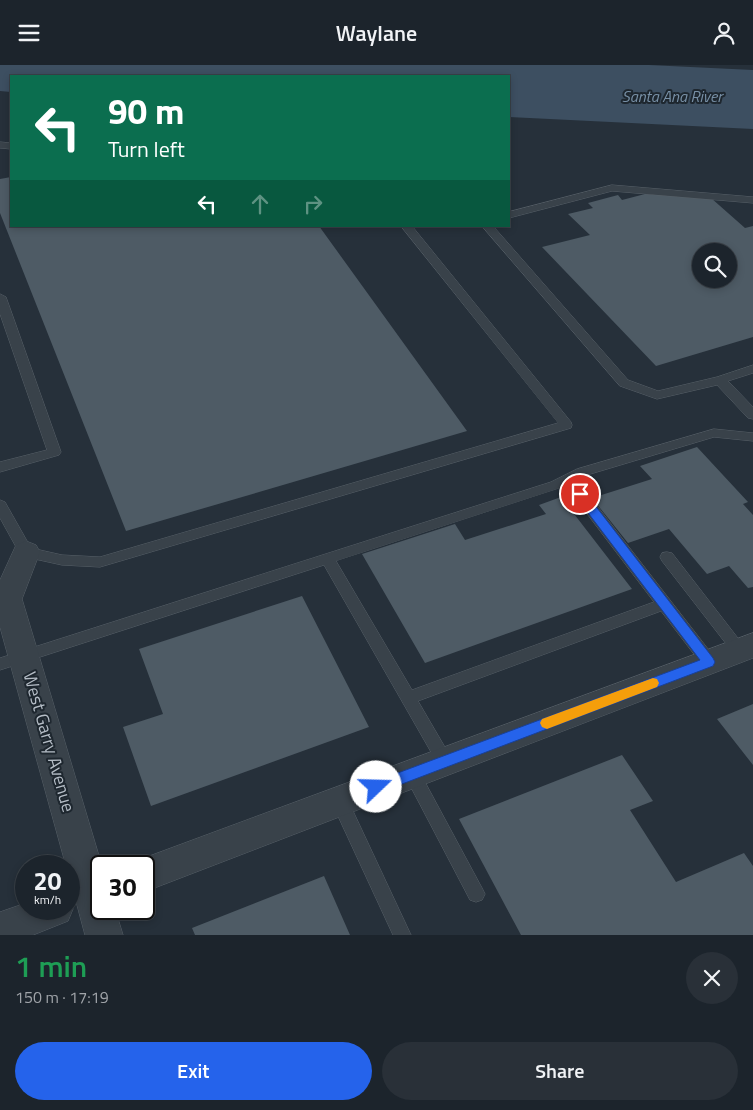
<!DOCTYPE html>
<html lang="en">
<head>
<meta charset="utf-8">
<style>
	body { margin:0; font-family:"Titillium Web",sans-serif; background:#293038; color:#f1f3f6; height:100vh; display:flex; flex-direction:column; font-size:19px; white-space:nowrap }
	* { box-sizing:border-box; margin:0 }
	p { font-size:16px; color:#a0a4a9 }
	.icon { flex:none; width:28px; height:28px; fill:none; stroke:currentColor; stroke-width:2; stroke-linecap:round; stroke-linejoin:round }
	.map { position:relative; height:870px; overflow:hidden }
	.panel { display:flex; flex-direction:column; background:#1c242c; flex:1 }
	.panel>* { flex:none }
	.top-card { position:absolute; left:10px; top:10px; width:500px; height:152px; border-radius:0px; box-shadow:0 2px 8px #0003,0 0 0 1px #3a4148; background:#0b6e4f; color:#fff; overflow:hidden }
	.buttons { position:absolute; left:692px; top:178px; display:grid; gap:10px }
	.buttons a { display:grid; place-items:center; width:45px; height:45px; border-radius:50%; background:#1c242c; box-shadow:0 2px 8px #0003,0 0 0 1px #3a4148; font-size:25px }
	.speed { position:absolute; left:15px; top:790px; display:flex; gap:10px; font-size:25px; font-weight:700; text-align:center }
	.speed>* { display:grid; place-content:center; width:65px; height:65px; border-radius:50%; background:#1c242c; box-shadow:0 2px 8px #0003,0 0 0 1px #3a4148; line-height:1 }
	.speed small { font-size:12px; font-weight:400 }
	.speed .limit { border:2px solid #111; border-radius:8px; background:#fff; color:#111 }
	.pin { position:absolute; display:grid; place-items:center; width:42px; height:42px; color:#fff; margin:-21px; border:2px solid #fff; border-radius:50%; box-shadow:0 1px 5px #0007 }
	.me { position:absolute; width:55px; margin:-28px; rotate:69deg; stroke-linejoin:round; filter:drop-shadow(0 0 4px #0008) }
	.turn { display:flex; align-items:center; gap:18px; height:105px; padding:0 15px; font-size:22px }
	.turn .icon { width:65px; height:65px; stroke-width:2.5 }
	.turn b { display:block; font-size:35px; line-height:42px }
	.lanes { display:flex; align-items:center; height:48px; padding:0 15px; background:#0003; justify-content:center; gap:25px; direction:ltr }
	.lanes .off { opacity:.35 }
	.round { display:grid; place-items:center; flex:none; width:52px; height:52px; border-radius:26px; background:#293038 }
	.head { display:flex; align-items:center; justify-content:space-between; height:85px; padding:0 15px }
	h1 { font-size:30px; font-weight:600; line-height:38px; color:#1e9e55 }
	.primary-button { display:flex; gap:10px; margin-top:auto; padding:10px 15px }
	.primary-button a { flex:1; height:58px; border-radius:30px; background:#2563eb; color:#fff; font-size:20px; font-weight:600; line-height:58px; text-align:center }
	.primary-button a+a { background:#293038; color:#f1f3f6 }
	header { display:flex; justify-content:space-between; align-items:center; height:65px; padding:0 15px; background:#1c242c; font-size:22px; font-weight:600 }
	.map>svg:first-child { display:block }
	.water { fill:#3d4f61 }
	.building { fill:#4e5b65; fill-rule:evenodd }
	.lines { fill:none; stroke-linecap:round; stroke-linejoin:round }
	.service-casing { stroke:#576068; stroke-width:1 }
	.minor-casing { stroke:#576068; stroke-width:1 }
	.service { fill:#39424a; fill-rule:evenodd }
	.minor { fill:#39424a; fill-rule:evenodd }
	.route { fill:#2563eb; stroke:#184099 }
	.slow { fill:#f59e0b }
	.labels { text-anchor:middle; stroke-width:4; stroke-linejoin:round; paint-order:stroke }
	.far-water-label { font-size:16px; font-style:italic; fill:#7890a6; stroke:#1e272f }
	.street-label { font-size:18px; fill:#b5bdc6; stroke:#1e272f }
</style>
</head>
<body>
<header><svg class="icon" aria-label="menu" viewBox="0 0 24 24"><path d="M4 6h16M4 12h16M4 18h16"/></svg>Waylane<svg class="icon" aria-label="person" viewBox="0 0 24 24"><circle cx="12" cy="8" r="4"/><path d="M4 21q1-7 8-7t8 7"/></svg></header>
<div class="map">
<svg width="753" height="870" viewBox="0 0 753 870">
	<rect width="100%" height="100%" fill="#26303a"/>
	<!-- water -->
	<path class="water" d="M 0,0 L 649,0 L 753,5 L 753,64 L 509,52 L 509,11 L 11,11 L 11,27 L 0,26 Z"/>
	<!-- building -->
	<path class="building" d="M 11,112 L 11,161 L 319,161 L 467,366 L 126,466 L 0,148 L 0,114 Z
		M 645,129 L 711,133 L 745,163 L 753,161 L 753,272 L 656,301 L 542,182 L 590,170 L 568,149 L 593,143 L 588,138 L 618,130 L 622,135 ZM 701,186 L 729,186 L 729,214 L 701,214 Z
		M 697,382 L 748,437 L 743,439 L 753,450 L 753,522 L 748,523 L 729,501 L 707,509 L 669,464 L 628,478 L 592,433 L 652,414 L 640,401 Z
		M 561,432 L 632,524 L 425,598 L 362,489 L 455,459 L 465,475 L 546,449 L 539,440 Z
		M 302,531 L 369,662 L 151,741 L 123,662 L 163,649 L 139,584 Z
		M 753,639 L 753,700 L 717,654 Z
		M 622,690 L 653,736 L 630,745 L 676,817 L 744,788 L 753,801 L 753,870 L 521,870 L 459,754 Z
		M 324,811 L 350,870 L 195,870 L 192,863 Z"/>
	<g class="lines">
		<!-- service casing -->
		<g class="service-casing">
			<path id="service" d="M 0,77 L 11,78 L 11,84 L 0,83 Z
				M 612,120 L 753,132 L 753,138 L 612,126 L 509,153 L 509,147 Z
				M 401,161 L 412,161 L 571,357 L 572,360 L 571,363 L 100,502 L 62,500 L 21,491 L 0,453 L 0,435 L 5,437 L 31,483 L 62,490 L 100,492 L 558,358 Z
				M 482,161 L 493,161 L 628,315 L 658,326 L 717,312 L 753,300 L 753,308 L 728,316 L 753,342 L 753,354 L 748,353 L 717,320 L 657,334 L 620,321 Z
				M 0,229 L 6,232 L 61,387 L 59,390 L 0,407 L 0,397 L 47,385 L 0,249 Z
				M 714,364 L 753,368 L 753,376 L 714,372 L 587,410 L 577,415 L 715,593 L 717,597 L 715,601 L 709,603 L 703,601 L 661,546 L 418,636 L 453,696 L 451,701 L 445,703 L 439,701 L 324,500 L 0,605 L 0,593 L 551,417 L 577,404 ZM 566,421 L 654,537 L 412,625 L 336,496 Z
				M 667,487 L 672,488 L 744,581 L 747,585 L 744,589 L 739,591 L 734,589 L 662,496 L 660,492 L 662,488 Z
				M 412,702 L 418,704 L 482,823 L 485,829 L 482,835 L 476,837 L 470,835 L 404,709 L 406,704 Z
				M 340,728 L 346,731 L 411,870 L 393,870 L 331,736 L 334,731 Z"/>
		</g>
		<!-- minor casing -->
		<g class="minor-casing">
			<path id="minor" d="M 26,476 L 36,480 L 40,487 L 22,534 L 102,801 L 101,844 L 115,844 L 123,870 L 85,870 L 69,810 L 69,801 L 66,801 L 0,562 L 0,515 L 16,480 Z
				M 753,568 L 753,593 L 144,827 L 144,801 L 130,801 L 131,798 L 144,793 Z
				M 69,834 L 73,844 L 68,856 L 33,870 L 0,870 L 0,847 L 26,838 L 26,844 L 69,844 Z"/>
		</g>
		<!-- service -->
		<use href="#service" class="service"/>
		<!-- minor -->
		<use href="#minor" class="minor"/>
	</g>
	<!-- route -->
	<path class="route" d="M 580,425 L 584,426 L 713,593 L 715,597 L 713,601 L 381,727 L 376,728 L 371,727 L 369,722 L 371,718 L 700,595 L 576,432 L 575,429 L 576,426 Z"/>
	<!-- slow -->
	<path class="slow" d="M 653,613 L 657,614 L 659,618 L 657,622 L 547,664 L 542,662 L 540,658 L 542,654 Z"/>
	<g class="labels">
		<!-- far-water labels -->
		<g class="far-water-label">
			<text x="672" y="37">Santa Ana River</text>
		</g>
		<!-- street labels -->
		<g class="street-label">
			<text transform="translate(49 677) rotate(74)" y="6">West Garry Avenue</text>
		</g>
	</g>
</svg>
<div class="buttons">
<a><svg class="icon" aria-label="search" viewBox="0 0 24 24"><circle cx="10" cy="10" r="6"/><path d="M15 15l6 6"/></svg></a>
</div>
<div class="speed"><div>20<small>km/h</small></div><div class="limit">30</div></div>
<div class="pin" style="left:580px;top:429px;background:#d93025"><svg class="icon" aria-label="arrive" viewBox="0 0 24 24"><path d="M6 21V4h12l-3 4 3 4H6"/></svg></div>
<svg class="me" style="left:376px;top:722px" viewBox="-20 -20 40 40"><circle r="19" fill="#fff"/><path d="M0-13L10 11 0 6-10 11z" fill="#2563eb"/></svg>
<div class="top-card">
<div class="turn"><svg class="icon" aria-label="left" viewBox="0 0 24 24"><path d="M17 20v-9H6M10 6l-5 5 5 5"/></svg><div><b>90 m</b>Turn left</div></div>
<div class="lanes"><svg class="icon" aria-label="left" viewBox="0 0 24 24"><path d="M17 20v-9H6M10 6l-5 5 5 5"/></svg><svg class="icon off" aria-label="ahead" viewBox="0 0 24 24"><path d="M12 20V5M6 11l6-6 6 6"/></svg><svg class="icon off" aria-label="right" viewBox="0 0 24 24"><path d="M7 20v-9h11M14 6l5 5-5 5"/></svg></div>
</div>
</div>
<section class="panel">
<div class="head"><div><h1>1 min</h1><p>150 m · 17:19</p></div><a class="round"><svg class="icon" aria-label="close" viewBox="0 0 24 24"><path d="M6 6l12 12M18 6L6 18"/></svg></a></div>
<div class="primary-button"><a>Exit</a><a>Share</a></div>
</section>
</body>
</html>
